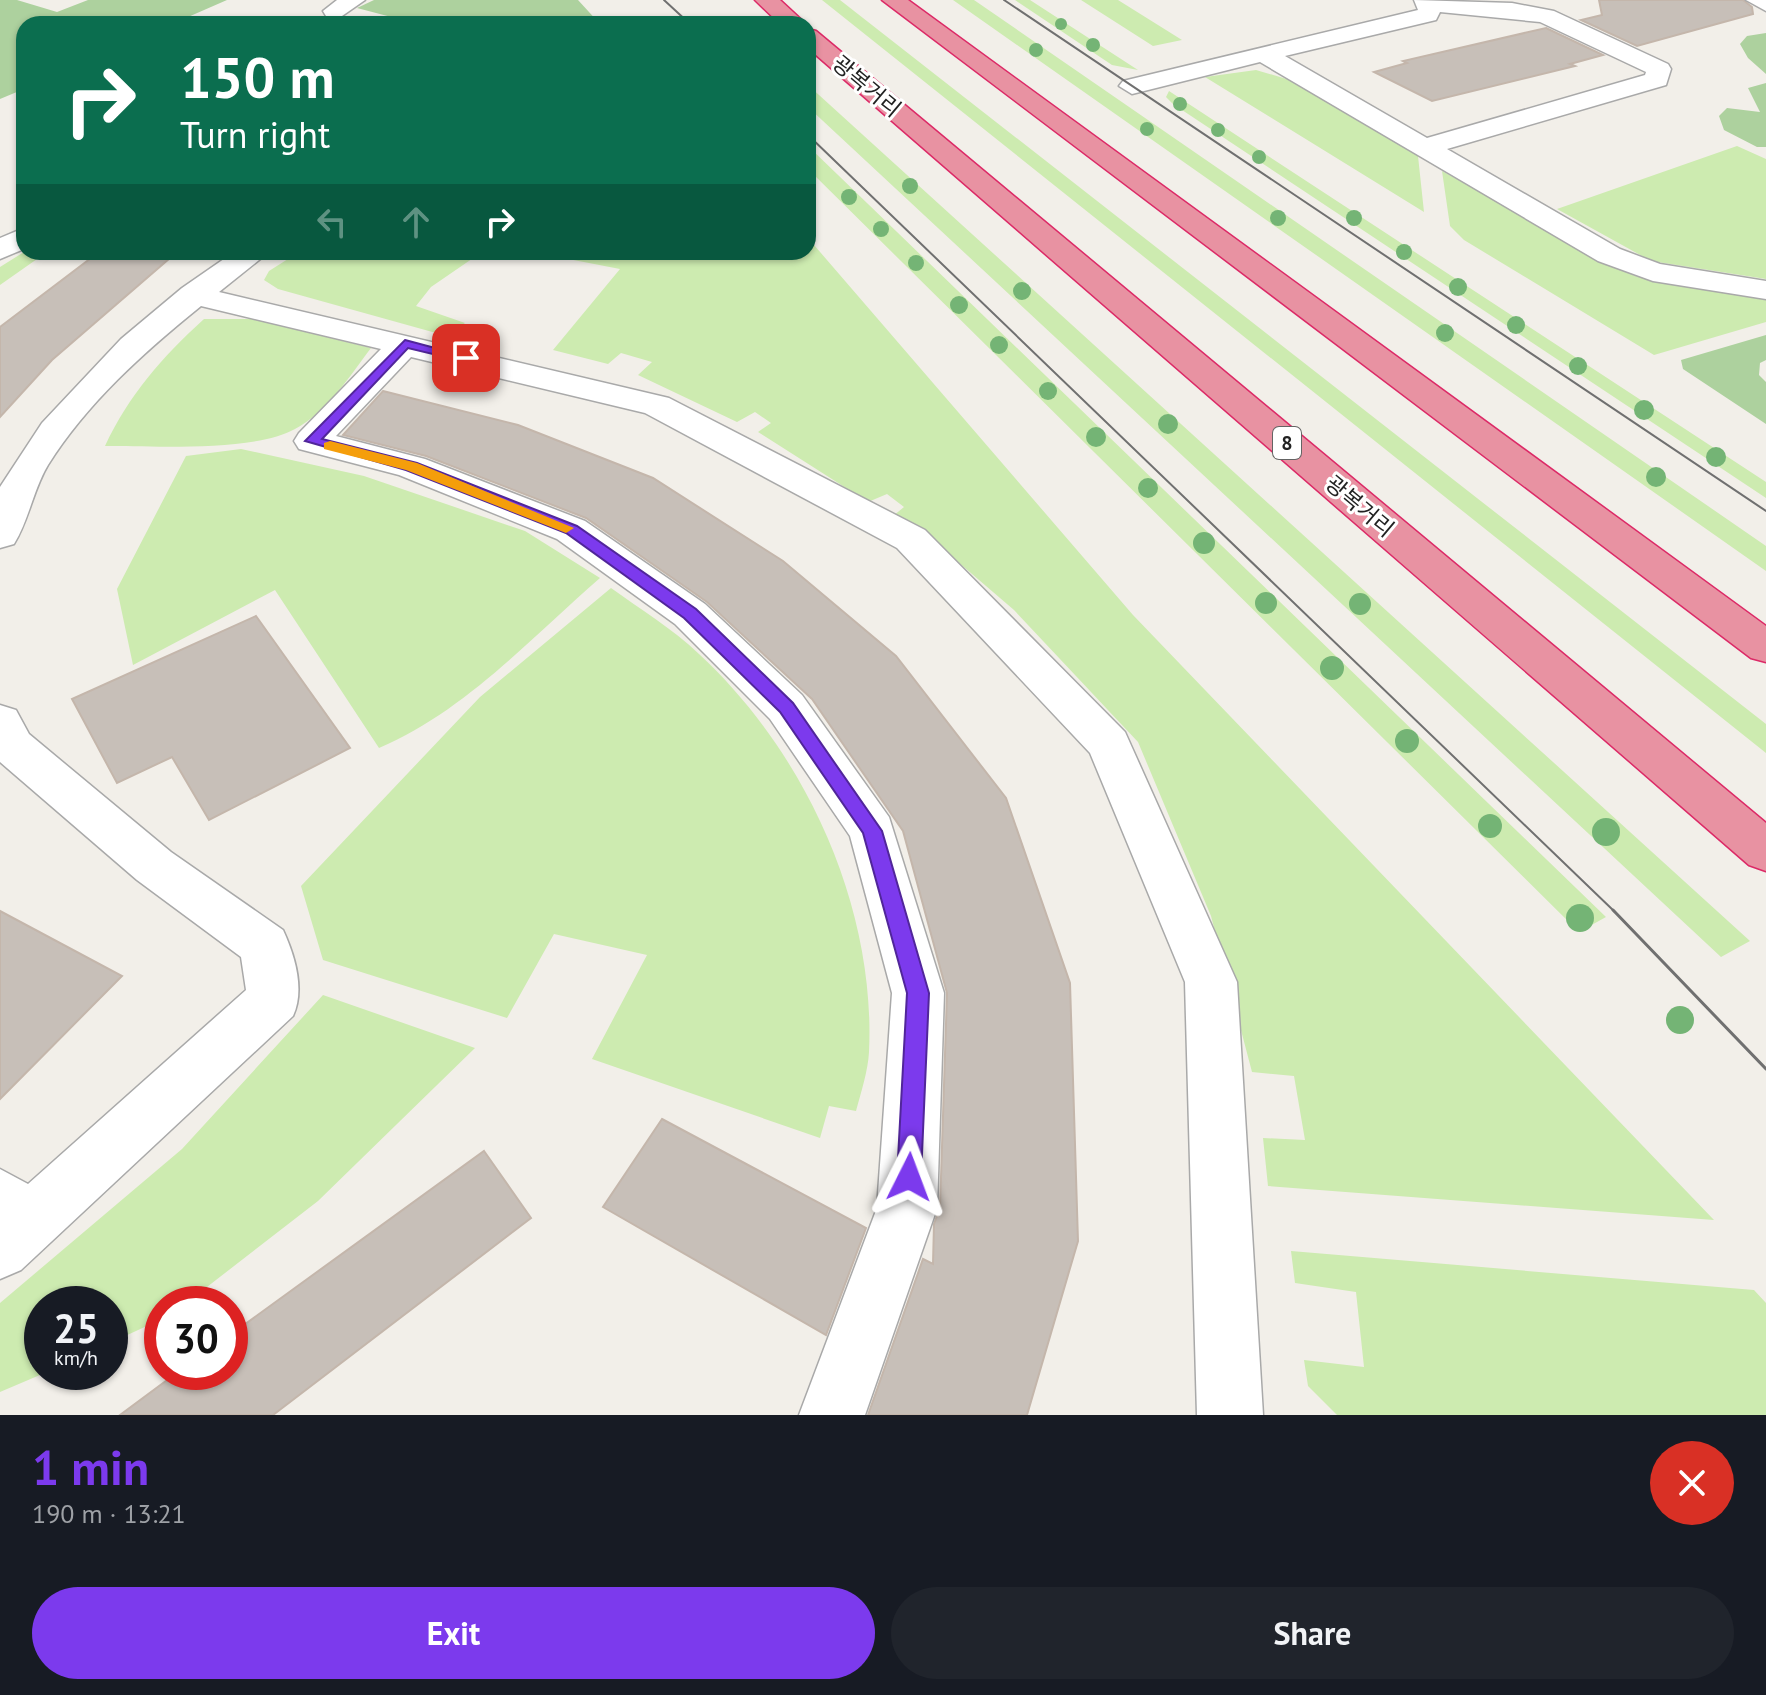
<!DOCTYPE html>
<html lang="en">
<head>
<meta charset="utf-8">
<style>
	body { margin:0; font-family:"PT Sans","Noto Sans KR",sans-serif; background:#20242c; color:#f1f3f6; height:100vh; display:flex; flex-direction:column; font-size:30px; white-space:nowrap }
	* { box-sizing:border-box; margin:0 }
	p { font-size:26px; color:#9ea1a6 }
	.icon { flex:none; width:44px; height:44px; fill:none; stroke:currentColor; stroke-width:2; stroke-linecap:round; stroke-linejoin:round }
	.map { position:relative; height:1415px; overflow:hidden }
	.drawer { display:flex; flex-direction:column; background:#171b24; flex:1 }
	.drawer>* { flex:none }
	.banner { position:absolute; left:16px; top:16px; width:800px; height:244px; border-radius:24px; box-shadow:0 2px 6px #0004; background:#0b6e4f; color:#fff; overflow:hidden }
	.speed { position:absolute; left:24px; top:1286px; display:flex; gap:16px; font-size:40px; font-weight:700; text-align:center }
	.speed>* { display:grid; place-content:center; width:104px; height:104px; border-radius:50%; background:#171b24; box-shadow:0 2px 6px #0004; line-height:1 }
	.speed small { font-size:20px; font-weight:400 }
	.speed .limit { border:12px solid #d22; background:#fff; color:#111 }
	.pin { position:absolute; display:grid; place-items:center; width:68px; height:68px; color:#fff; margin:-34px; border-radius:16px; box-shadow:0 4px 12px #0006 }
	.me { position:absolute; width:88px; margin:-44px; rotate:3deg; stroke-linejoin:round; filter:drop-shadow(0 0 6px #0008) }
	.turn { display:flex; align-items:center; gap:28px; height:168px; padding:0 32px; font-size:36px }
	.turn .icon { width:104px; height:104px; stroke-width:2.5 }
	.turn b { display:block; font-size:56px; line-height:68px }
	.lanes { display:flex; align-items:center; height:76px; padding:0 32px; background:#0003; justify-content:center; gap:40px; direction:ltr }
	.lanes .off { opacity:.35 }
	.round { display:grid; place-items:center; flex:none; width:84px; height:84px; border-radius:42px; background:#20242c }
	.summary { display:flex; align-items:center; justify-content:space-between; height:136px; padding:0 32px }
	h1 { font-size:48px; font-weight:700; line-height:60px; color:#7c3aed }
	.action { display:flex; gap:16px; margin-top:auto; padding:16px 32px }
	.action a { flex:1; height:92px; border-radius:48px; background:#7c3aed; color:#fff; font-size:32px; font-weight:700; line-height:92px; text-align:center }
	.action a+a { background:#20242c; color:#f1f3f6 }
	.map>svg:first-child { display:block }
	.grass { fill:#cdebb0 }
	.forest { fill:#add19e }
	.building { fill:#c7bfb8; stroke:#c4b6ab; stroke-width:2 }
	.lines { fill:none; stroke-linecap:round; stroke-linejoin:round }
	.minor-casing { stroke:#a9a9a9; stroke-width:3 }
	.highway-casing { stroke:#dc2a67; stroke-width:3 }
	.minor { fill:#fff; fill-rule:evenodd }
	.highway { fill:#e892a2; fill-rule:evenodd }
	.tram-far1 { stroke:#707070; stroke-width:2 }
	.tram { stroke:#707070; stroke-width:3 }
	.tree { fill:#74b475 }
	.route { fill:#7c3aed; stroke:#51269a; stroke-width:2 }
	.slow { fill:#f59e0b }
	.labels { text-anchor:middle; stroke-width:6; stroke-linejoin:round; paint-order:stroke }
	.shield { fill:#fff; stroke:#646464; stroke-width:2 }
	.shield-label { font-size:20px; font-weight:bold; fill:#222 }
	.street-label { font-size:22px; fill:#222; stroke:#fff }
</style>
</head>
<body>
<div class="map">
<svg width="1766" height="1415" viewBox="0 0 1766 1415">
	<rect width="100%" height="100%" fill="#f2efe9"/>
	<!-- grass -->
	<path class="grass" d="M 822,0 L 840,0 L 1766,724 L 1766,753 Z
		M 953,0 L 974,0 L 1766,546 L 1766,571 Z
		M 1015,0 L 1030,0 L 1138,70 L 1112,65 Z
		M 1081,0 L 1118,0 L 1182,40 L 1153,46 Z
		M 1256,70 L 1290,80 L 1412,151 L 1418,156 L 1424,212 L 1205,77 Z
		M 808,85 L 1750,941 L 1721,957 L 808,107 Z
		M 1169,91 L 1766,482 L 1766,498 L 1173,104 L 1166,97 Z
		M 808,146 L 1606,917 L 1579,932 L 808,169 Z
		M 1737,146 L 1766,159 L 1766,279 L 1651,261 L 1557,209 Z
		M 1442,171 L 1635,276 L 1766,300 L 1766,322 L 1654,355 L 1464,240 L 1450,226 Z
		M 808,238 L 1133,615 L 1714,1220 L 1268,1186 L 1263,1138 L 1305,1140 L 1294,1076 L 1252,1072 L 1211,916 L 1138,742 L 1014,610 L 937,544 L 893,516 L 904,507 L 887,494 L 868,502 L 758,432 L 771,423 L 755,412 L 737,422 L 638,375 L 652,362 L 621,353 L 608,364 L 553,350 L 620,269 L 532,252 L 808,252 Z
		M 24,252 L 47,252 L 0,285 L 0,267 Z
		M 299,252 L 361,252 L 371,256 L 482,252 L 431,287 L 416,306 L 465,323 L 459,328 L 443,325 L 436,333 L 278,289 L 264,280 L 269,271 Z
		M 204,319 L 253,319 L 371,348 C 350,376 326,413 295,429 C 254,452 153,446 105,446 C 129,395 162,357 204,319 Z
		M 241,449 L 364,476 L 525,531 L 600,578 C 531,638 464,712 379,748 L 275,590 L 133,665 L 117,589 L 186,456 Z
		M 611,588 C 640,609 673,629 699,654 C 805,752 876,906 869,1052 C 868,1071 861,1092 856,1111 L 829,1106 L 820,1138 L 592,1059 L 647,955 L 554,934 L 507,1018 L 323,960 L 301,886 L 480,697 Z
		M 323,995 L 475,1048 L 318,1201 L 185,1304 L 162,1304 L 162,1319 L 110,1343 L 110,1304 L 42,1304 L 42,1372 L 47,1372 L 0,1392 L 0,1303 L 182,1149 Z
		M 1291,1251 L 1754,1290 L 1766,1303 L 1766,1415 L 1337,1415 L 1308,1386 L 1304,1360 L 1364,1367 L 1356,1292 L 1295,1283 Z"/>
	<!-- forest -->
	<path class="forest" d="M 0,0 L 17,0 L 57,12 L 88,0 L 227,0 L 172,24 L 24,24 L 24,89 L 0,99 Z
		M 374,0 L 578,0 L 600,24 L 418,24 L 357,8 Z
		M 1766,33 L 1766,74 L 1748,58 L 1740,44 L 1747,36 Z
		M 1766,83 L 1766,147 L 1757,147 L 1724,130 L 1719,116 L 1727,108 L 1760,112 L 1748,88 Z
		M 1766,335 L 1766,360 L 1760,363 L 1759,375 L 1766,382 L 1766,424 L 1683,369 L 1681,360 Z"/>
	<!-- building -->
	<path class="building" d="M 1599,0 L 1743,0 L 1752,7 L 1753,14 L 1637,46 L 1581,20 L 1602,15 Z
		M 1546,28 L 1603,55 L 1570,64 L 1575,66 L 1432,101 L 1374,72 L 1407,63 L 1403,61 Z
		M 99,252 L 177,252 L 52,360 L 0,417 L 0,327 Z
		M 383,391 L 518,425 L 653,478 L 783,561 L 896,656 L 1006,798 L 1070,983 L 1078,1241 L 1027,1415 L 868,1415 L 923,1259 L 933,1264 L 934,1224 L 940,1208 L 947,993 L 903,831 L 812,699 L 707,602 L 586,518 L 426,456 L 343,435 Z
		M 256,616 L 350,748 L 209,820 L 172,757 L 117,783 L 72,699 Z
		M 0,911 L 122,976 L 0,1099 Z
		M 662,1119 L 866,1228 L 826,1335 L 603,1207 Z
		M 484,1151 L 531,1218 L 273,1415 L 120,1415 L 178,1372 L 230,1372 L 230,1335 Z"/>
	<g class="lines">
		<!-- minor casing -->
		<g class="minor-casing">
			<path id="minor" d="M 337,0 L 365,0 L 342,16 L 326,16 L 323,11 Z
				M 1414,0 L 1512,3 L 1554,11 L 1668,64 L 1671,69 L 1666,85 L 1447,149 L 1620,249 L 1660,264 L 1766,281 L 1766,299 L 1653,281 L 1598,261 L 1260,62 L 1132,94 L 1119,86 L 1123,81 L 1418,10 ZM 1440,12 L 1540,22 L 1646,72 L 1645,75 L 1427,138 L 1285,56 L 1436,20 Z
				M 1746,0 L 1766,0 L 1766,11 Z
				M 24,228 L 24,249 L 0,259 L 0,238 Z
				M 234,252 L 269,252 L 219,292 L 669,398 L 925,530 L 1125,732 L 1237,982 L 1263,1415 L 1197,1415 L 1185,982 L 1090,753 L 897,548 L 645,413 L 411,357 L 336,436 L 425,459 L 585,521 L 705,604 L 802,695 L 889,817 L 944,993 L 937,1208 L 865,1415 L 799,1415 L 877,1208 L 892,993 L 850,836 L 770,719 L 675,624 L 557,539 L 399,475 L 299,449 L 294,441 L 299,433 L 381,349 L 201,306 C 144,352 87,403 48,465 C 33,490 29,520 14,544 L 0,548 L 0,487 L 42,423 L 121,339 L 182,288 Z
				M 0,705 L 16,710 L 29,734 L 171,852 L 283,930 C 295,956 305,990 293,1016 L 21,1270 L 0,1279 L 0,1169 L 28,1184 L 246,990 L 241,957 L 137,880 L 0,762 Z"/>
		</g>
		<!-- highway casing -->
		<g class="highway-casing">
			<path id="highway" d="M 755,0 L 780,0 L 806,24 L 780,24 Z
				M 882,0 L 908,0 L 1766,626 L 1766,662 L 1751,658 Z
				M 808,29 L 816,31 L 1766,823 L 1766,871 L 1749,865 L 808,48 Z"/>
		</g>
		<!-- minor -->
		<use href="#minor" class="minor"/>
		<!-- highway -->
		<use href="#highway" class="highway"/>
		<!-- tram-far1 -->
		<path class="tram-far1" d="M 664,0 L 690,24
			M 1004,0 L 1766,511
			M 808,135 L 1615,912"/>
		<!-- tram -->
		<path class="tram" d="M 1613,910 L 1766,1069"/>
	</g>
	<!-- trees -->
	<g class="tree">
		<circle cx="1061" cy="24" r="6"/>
		<circle cx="1093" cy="45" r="7"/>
		<circle cx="1036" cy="50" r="7"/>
		<circle cx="1180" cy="104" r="7"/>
		<circle cx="1147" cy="129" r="7"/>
		<circle cx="1218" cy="130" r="7"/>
		<circle cx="1259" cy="157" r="7"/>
		<circle cx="910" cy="186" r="8"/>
		<circle cx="849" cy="197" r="8"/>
		<circle cx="1278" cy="218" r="8"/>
		<circle cx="1354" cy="218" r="8"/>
		<circle cx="881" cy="229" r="8"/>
		<circle cx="1404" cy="252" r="8"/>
		<circle cx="916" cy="263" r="8"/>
		<circle cx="1458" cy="287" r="9"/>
		<circle cx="1022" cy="291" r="9"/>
		<circle cx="959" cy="305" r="9"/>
		<circle cx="1516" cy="325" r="9"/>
		<circle cx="1445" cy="333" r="9"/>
		<circle cx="999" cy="345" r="9"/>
		<circle cx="1578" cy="366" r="9"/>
		<circle cx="1048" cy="391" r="9"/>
		<circle cx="1644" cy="410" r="10"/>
		<circle cx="1168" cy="424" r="10"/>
		<circle cx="1096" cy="437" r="10"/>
		<circle cx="1716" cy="457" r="10"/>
		<circle cx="1656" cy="477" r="10"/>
		<circle cx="1148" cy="488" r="10"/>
		<circle cx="1204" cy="543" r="11"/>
		<circle cx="1266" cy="603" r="11"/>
		<circle cx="1360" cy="604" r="11"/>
		<circle cx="1332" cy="668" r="12"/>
		<circle cx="1407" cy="741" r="12"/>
		<circle cx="1490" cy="826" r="12"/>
		<circle cx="1606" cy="832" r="14"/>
		<circle cx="1580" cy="918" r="14"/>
		<circle cx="1680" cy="1020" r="14"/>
	</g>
	<!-- route -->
	<path class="route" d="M 405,340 L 473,358 L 466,362 L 408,348 L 322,439 L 417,463 L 577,526 L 696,609 L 793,703 L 882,831 L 929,993 L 921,1177 L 917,1186 L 909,1189 L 900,1186 L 897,1177 L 907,993 L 863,833 L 780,712 L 684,618 L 566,533 L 406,470 L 305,441 Z"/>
	<!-- slow -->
	<path class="slow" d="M 330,441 L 417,463 L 574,528 L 566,533 L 561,531 L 406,470 L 324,449 L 324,443 Z"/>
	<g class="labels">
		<!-- shield labels -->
		<rect class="shield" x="1273" y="427" width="28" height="32" rx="6"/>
		<g class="shield-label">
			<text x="1287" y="450">8</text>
		</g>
		<!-- street labels -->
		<g class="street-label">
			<text transform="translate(867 86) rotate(40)" y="8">광복거리</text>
			<text transform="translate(1360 506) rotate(40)" y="8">광복거리</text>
		</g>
	</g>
</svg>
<div class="speed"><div>25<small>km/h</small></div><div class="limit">30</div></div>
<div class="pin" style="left:466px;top:358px;background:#d93025"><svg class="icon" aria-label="arrive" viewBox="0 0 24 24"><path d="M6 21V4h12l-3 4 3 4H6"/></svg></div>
<svg class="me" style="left:909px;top:1177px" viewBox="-20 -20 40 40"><path d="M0-17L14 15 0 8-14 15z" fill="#7c3aed" stroke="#fff" stroke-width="4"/></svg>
<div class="banner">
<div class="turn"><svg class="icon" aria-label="right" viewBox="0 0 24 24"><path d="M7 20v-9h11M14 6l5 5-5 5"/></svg><div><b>150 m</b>Turn right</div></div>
<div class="lanes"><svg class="icon off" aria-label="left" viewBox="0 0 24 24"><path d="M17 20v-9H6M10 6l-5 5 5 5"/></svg><svg class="icon off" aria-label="ahead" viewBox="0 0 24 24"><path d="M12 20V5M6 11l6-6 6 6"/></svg><svg class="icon" aria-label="right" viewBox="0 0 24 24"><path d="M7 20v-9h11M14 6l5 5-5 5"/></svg></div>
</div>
</div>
<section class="drawer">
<div class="summary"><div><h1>1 min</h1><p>190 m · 13:21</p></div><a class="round" style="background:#d93025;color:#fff"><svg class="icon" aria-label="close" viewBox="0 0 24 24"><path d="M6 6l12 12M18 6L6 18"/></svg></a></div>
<div class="action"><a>Exit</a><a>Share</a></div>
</section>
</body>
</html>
